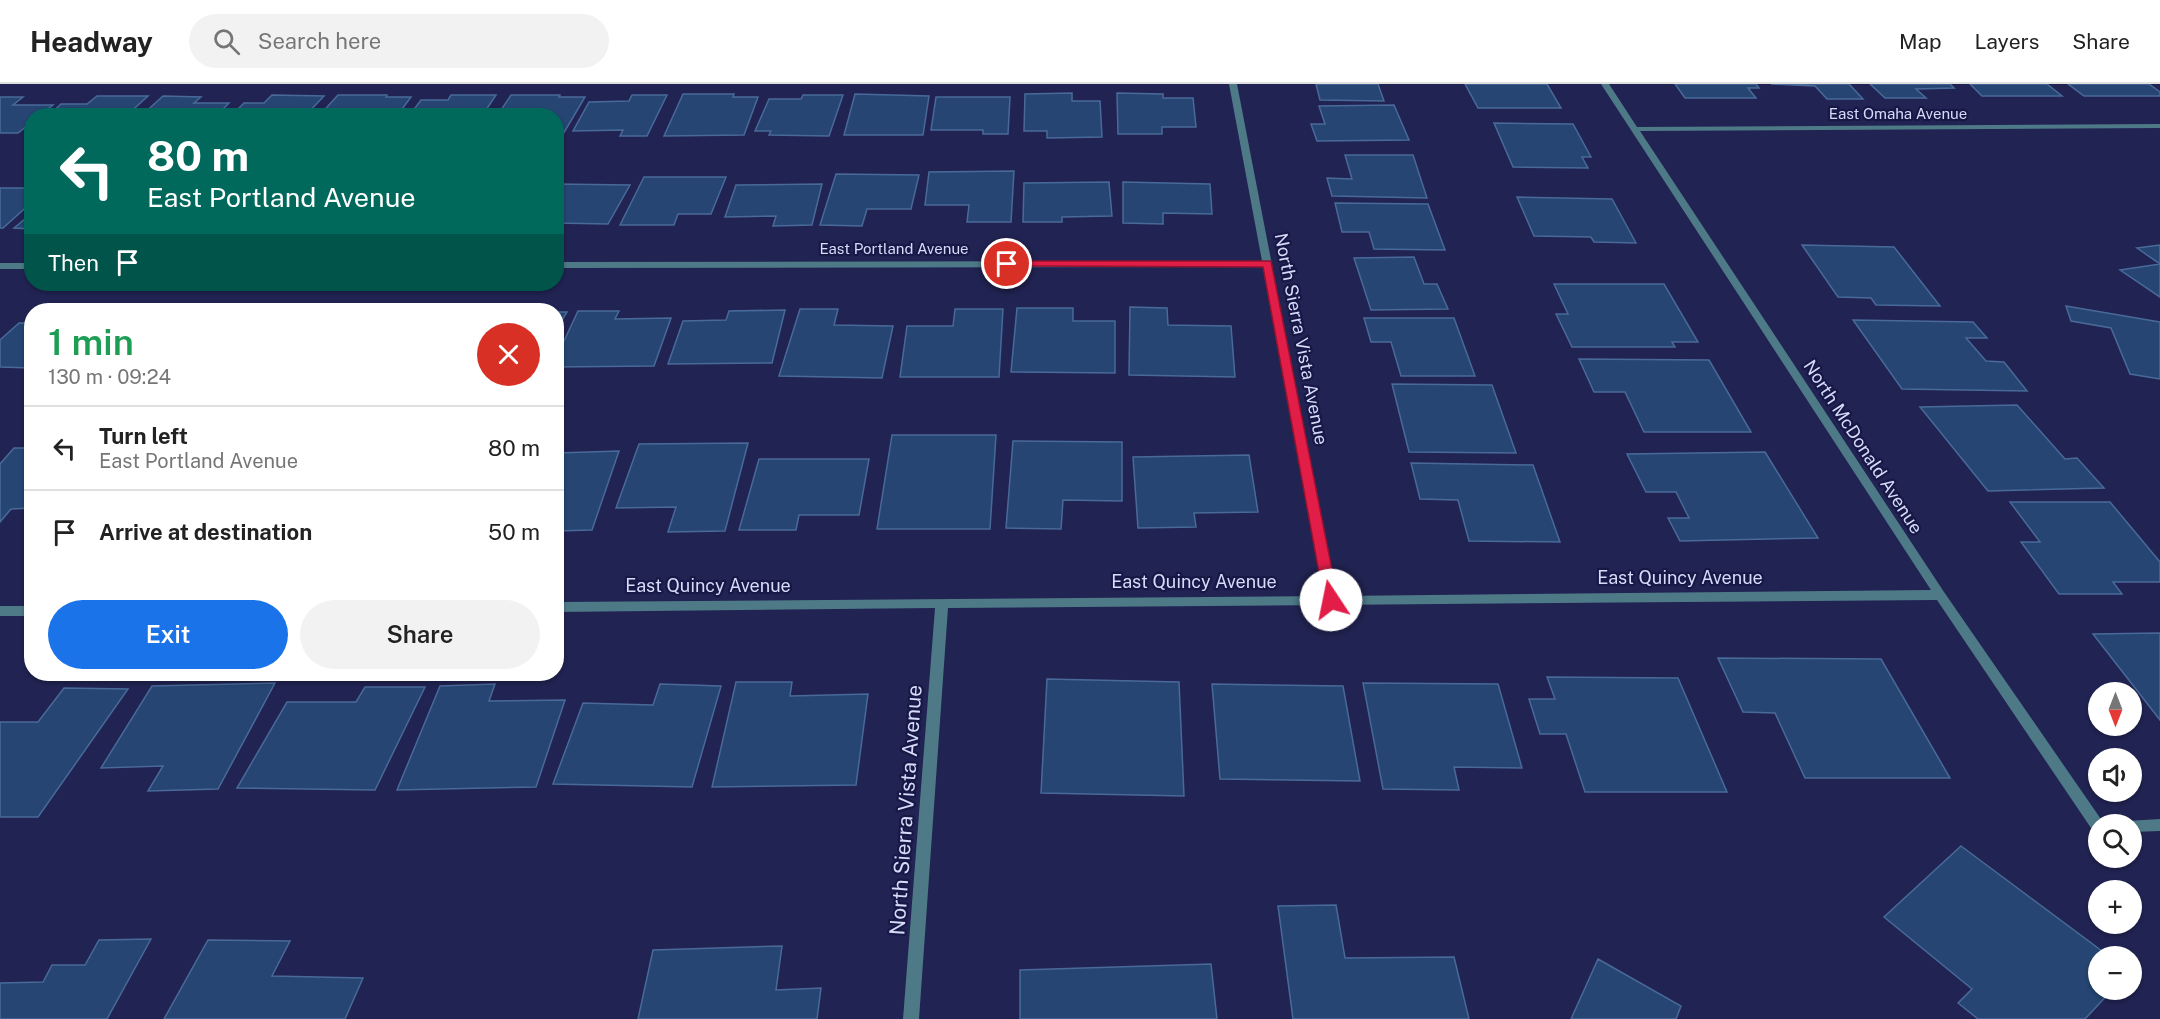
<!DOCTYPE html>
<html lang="en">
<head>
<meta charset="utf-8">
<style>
	body { margin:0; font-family:"Public Sans",sans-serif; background:#f2f2f2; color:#222; height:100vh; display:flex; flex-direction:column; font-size:22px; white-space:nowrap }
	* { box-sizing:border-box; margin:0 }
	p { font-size:20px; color:#767676 }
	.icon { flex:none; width:33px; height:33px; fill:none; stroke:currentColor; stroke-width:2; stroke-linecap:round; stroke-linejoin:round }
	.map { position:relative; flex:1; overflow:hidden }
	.sheet { position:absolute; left:24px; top:219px; width:540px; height:378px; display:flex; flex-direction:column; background:#fff; border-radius:24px; box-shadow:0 2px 4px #0004 }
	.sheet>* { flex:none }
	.guide { position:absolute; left:24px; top:24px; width:540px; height:183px; border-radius:24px; box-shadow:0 2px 4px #0004; background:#00695c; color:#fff; overflow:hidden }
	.needle { width:39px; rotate:180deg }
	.controls { position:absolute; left:2088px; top:598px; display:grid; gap:12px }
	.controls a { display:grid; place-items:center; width:54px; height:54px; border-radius:50%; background:#fff; box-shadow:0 2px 4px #0004; font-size:30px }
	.pin { position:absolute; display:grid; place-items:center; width:51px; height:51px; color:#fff; margin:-26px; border:3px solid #fff; border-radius:50%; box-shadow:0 2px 6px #0007 }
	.me { position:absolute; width:66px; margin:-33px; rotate:349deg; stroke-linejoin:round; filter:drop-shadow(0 0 4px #0008) }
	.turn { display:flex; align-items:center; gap:21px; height:126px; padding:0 24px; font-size:27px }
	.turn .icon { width:78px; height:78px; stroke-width:2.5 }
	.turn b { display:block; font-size:42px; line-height:51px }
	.then { display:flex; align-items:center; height:57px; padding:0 24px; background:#0003; gap:12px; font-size:22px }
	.round { display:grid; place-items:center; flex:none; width:63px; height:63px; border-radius:32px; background:#f2f2f2 }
	.headline { display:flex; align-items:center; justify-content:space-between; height:102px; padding:0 24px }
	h1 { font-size:36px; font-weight:600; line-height:45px; color:#1e9e55 }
	.button { display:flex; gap:12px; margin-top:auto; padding:12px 24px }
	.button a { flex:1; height:69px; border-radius:36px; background:#1a73e8; color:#fff; font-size:24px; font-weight:600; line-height:69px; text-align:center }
	.button a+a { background:#f2f2f2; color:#222 }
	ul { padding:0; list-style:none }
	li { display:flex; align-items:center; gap:18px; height:84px; padding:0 24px; border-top:2px solid #e0e0e0 }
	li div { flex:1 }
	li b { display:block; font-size:22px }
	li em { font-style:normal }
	header { display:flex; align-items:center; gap:36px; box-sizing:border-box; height:84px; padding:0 30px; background:#fff; border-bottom:2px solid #e0e0e0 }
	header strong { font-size:28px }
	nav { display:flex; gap:33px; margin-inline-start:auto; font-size:21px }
	.search { width:420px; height:54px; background:#f2f2f2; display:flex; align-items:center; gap:15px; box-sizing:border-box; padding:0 21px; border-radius:33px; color:#767676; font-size:22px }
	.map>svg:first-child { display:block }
	.building { fill:#264572; stroke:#496a99; stroke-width:1.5 }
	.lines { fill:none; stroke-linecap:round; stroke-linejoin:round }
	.street { fill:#4e7a87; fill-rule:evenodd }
	.route { fill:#e11d48; stroke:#92132f; stroke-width:1.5 }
	.labels { text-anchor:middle; stroke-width:4.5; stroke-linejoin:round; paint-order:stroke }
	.far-street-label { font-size:15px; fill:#d5dbf9; stroke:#181847 }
	.street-label { font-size:18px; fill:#d5dbf9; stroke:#181847 }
	.near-street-label { font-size:21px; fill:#d5dbf9; stroke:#181847 }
</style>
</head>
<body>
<header>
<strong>Headway</strong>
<div class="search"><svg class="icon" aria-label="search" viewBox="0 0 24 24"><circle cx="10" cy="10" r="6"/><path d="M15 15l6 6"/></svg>Search here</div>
<nav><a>Map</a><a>Layers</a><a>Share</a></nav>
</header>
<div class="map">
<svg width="2160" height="935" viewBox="0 0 2160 935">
	<rect width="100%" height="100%" fill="#212352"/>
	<!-- building -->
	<path class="building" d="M 1316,0 L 1378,0 L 1384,17 L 1320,16 Z
		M 1465,0 L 1547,0 L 1561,24 L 1478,24 Z
		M 1675,0 L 1756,0 L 1759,4 L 1748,4 L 1756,14 L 1685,14 Z
		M 1771,0 L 1849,0 L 1863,15 L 1827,15 L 1815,2 Z
		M 1870,0 L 1950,0 L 1954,4 L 1916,5 L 1926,14 L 1885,14 Z
		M 1970,0 L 2047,0 L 2062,12 L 1982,12 Z
		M 2068,0 L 2149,0 L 2160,8 L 2160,12 L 2084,12 Z
		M 1072,9 L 1072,17 L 1100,17 L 1102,53 L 1047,54 L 1047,47 L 1024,47 L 1025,10 Z
		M 1117,9 L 1163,10 L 1163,14 L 1193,14 L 1196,43 L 1162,43 L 1162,50 L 1118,50 Z
		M 683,10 L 734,10 L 733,13 L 758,13 L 744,51 L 664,52 Z
		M 855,10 L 929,12 L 923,51 L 844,51 Z
		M 272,11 L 324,12 L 305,32 L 231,32 L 244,19 L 264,19 Z
		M 338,11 L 387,11 L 386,13 L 411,13 L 397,32 L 319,32 Z
		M 451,11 L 496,11 L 482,32 L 409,32 L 421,16 L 448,16 Z
		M 511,11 L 560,11 L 559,13 L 585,13 L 562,52 L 556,52 L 556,32 L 497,32 Z
		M 632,11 L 667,11 L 647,52 L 620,52 L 623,46 L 573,47 L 589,18 L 629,17 Z
		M 803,11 L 843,11 L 829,52 L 769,51 L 771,47 L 755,47 L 769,15 L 801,15 Z
		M 97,12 L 148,12 L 126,32 L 48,32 L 61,20 L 87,20 Z
		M 163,12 L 201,13 L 194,19 L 229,19 L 216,32 L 141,32 Z
		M 0,13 L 23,13 L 13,21 L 53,21 L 39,32 L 32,32 L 32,38 L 18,49 L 0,49 Z
		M 936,13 L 1010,13 L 1008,50 L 983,50 L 983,46 L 931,46 Z
		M 1394,21 L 1409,56 L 1317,57 L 1311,40 L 1325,40 L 1319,22 Z
		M 1494,39 L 1573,40 L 1591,73 L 1582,73 L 1588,84 L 1513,83 Z
		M 1345,71 L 1413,71 L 1427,114 L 1332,112 L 1327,94 L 1352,95 Z
		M 1014,87 L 1011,138 L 967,138 L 969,121 L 925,121 L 929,88 Z
		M 836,90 L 919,91 L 911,125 L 867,125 L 862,142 L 820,141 Z
		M 644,93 L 726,93 L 711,130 L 678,130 L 674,141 L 620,141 Z
		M 1109,98 L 1112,132 L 1062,133 L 1062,138 L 1023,138 L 1024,99 Z
		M 1123,98 L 1210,100 L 1212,130 L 1163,129 L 1163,140 L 1123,139 Z
		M 556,100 L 630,101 L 608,140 L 556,139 Z
		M 822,100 L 812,141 L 773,142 L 776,132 L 725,133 L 736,101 Z
		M 0,104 L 32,104 L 32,118 L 3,144 L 0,144 Z
		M 1517,113 L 1612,115 L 1636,159 L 1594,158 L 1591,153 L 1534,152 Z
		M 1335,119 L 1428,120 L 1445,166 L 1374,165 L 1369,148 L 1342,148 Z
		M 32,129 L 32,145 L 14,144 Z
		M 1802,161 L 1894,163 L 1940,222 L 1876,221 L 1871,214 L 1838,213 Z
		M 2160,161 L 2160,180 L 2137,164 Z
		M 1414,173 L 1424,200 L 1437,200 L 1448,225 L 1371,226 L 1354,174 Z
		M 2160,180 L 2160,213 L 2120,186 Z
		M 1554,200 L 1664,200 L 1698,258 L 1672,258 L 1675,263 L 1572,263 L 1556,230 L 1568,230 Z
		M 2066,222 L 2160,238 L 2160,295 L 2130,290 L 2111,244 L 2071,237 Z
		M 1130,223 L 1167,224 L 1168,241 L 1231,242 L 1235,293 L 1129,291 Z
		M 1017,224 L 1073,224 L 1073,237 L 1115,237 L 1115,289 L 1011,288 Z
		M 800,225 L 838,225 L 834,241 L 893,242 L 882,294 L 779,292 Z
		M 955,225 L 1003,225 L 999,293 L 900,293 L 907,242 L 953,242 Z
		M 785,226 L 772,279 L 668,280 L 683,237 L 726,236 L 729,227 Z
		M 578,227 L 619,227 L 615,235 L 671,234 L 654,282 L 556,283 L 556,274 Z
		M 556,228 L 567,228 L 556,246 Z
		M 1364,234 L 1454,234 L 1475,292 L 1401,292 L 1391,258 L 1371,258 Z
		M 1853,236 L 1973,238 L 1987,254 L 1966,254 L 1986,277 L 2004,278 L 2027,307 L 1902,305 Z
		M 19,239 L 32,239 L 32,284 L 0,283 L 0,256 Z
		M 1579,275 L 1709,276 L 1751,348 L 1644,348 L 1625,308 L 1594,308 Z
		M 1392,300 L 1492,301 L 1516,369 L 1409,368 Z
		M 2017,321 L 2065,375 L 2077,374 L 2104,404 L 1988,407 L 1920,323 Z
		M 892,351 L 996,351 L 990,445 L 877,445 Z
		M 1013,357 L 1122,358 L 1122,417 L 1063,416 L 1061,445 L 1006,444 Z
		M 748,359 L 725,447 L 668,448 L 676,423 L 616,424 L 639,360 Z
		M 14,364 L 32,364 L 32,424 L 11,425 L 0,438 L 0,380 Z
		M 619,367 L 592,446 L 556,447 L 556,369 Z
		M 1765,368 L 1818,454 L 1680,457 L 1668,434 L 1689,434 L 1676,408 L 1646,408 L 1627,370 Z
		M 1249,371 L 1258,428 L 1194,429 L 1196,443 L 1138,444 L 1133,373 Z
		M 759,375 L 869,375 L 859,431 L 799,431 L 796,446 L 739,446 Z
		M 1411,379 L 1533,381 L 1560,458 L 1469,457 L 1458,416 L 1420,415 Z
		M 2010,418 L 2110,418 L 2160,478 L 2160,498 L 2113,498 L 2122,510 L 2059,510 L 2021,458 L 2040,458 Z
		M 2160,549 L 2160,636 L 2093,550 Z
		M 1718,574 L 1881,575 L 1950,694 L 1805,694 L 1775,629 L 1743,628 Z
		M 1547,593 L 1678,594 L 1727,708 L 1585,708 L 1566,650 L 1540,650 L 1529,615 L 1555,615 Z
		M 1047,595 L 1179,598 L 1184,712 L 1041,709 Z
		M 736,598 L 792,598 L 790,612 L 868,610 L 856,701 L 712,703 Z
		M 275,599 L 218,705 L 148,707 L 163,682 L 101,684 L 152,602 Z
		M 1363,599 L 1498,600 L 1522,684 L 1454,683 L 1459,706 L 1383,705 Z
		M 495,600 L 489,617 L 565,616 L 536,703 L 397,706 L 440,602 Z
		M 660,600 L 721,602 L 692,703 L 553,700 L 583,619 L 653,621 Z
		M 1212,600 L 1343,602 L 1360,697 L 1220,695 Z
		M 365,603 L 425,603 L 375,706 L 237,704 L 287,618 L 356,618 Z
		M 64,604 L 128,605 L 38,733 L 0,733 L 0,638 L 38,638 Z
		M 1961,762 L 2110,873 L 2098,873 L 2098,906 L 2112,906 L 2085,935 L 1978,935 L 1958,919 L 1972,905 L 1884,833 Z
		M 1336,821 L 1345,874 L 1454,873 L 1469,935 L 1293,935 L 1278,822 Z
		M 151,855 L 107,935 L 0,935 L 0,899 L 43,898 L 52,881 L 85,881 L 99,856 Z
		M 208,856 L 290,857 L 272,892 L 363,894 L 345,935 L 164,935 Z
		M 782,862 L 776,906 L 821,904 L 817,935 L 638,935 L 653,866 Z
		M 1598,875 L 1681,922 L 1676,935 L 1571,935 Z
		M 1211,880 L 1217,935 L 1020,935 L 1020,886 Z"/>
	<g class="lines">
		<!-- street -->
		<path class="street" d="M 1229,0 L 1237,0 L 1336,512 L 1931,506 L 1601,0 L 1609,0 L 1637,43 L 2160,40 L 2160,44 L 1640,47 L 1944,508 L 2105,741 L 2098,741 L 2098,748 L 2093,747 L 1937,516 L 948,524 L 919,935 L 903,935 L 935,524 L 556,528 L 556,518 L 1324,512 L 1263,183 L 556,184 L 556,178 L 1262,177 Z
			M 0,179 L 32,179 L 32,185 L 0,185 Z
			M 0,522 L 32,522 L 32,532 L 0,532 Z
			M 2160,735 L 2160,747 L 2132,748 L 2132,741 L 2125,741 L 2127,737 Z"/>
	</g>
	<!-- route -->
	<path class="route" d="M 1007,177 L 1271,177 L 1338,516 L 1336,520 L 1331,522 L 1324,516 L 1263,183 L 1003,182 L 1003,178 Z"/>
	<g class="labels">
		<!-- far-street labels -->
		<g class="far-street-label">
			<text x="1898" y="35">East Omaha Avenue</text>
			<text x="894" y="170">East Portland Avenue</text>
		</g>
		<!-- street labels -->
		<g class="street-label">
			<text transform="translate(1301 255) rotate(79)" y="6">North Sierra Vista Avenue</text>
			<text transform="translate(1863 363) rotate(57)" y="6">North McDonald Avenue</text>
			<text x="1680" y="500">East Quincy Avenue</text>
			<text x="1194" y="504">East Quincy Avenue</text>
			<text x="708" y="508">East Quincy Avenue</text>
		</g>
		<!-- near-street labels -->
		<g class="near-street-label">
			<text transform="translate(906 726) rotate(-86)" y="7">North Sierra Vista Avenue</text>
		</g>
	</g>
</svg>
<div class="controls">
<a><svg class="needle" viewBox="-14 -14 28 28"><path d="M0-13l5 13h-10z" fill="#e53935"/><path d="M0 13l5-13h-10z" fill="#767676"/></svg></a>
<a><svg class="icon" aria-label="sound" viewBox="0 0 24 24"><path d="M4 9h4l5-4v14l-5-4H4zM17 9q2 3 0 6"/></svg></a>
<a><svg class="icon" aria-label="search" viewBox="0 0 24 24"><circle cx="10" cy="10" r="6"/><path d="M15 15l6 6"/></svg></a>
<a>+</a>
<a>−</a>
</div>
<div class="pin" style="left:1007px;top:180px;background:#d93025"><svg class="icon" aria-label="arrive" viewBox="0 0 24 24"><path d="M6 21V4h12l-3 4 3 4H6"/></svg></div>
<svg class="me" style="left:1331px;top:516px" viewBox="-20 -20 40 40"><circle r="19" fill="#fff"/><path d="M0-13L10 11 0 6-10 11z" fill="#e11d48"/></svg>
<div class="guide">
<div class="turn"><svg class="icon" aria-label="left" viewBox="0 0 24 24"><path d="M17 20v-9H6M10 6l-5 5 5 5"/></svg><div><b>80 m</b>East Portland Avenue</div></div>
<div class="then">Then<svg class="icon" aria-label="arrive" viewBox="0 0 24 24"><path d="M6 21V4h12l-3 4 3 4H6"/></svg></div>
</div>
<section class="sheet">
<div class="headline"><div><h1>1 min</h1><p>130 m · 09:24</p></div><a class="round" style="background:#d93025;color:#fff"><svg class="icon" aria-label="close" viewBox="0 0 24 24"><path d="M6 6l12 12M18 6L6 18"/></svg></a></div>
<ul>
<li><svg class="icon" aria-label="left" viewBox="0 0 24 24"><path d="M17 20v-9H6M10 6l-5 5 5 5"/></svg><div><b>Turn left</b><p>East Portland Avenue</p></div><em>80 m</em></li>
<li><svg class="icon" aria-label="arrive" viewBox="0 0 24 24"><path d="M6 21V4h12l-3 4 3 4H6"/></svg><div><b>Arrive at destination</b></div><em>50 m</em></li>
</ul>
<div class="button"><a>Exit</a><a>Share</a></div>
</section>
</div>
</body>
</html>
